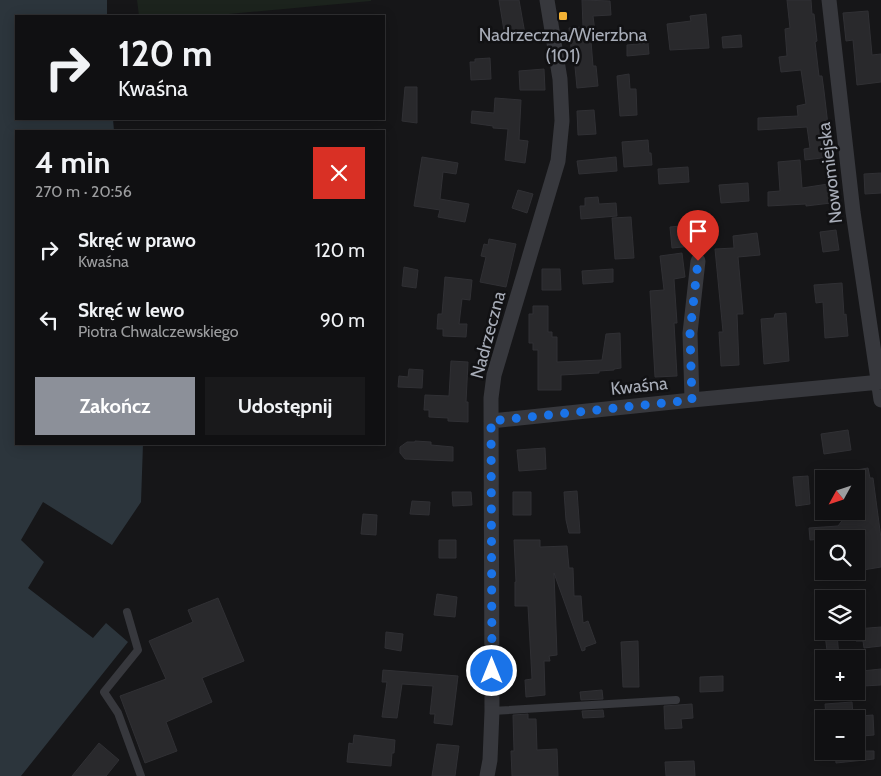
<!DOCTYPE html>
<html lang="pl">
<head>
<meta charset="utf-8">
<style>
	body { margin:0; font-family:Cabin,sans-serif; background:#19191b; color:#f1f3f6; height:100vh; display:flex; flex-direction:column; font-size:19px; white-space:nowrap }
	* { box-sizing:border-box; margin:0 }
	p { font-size:16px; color:#9c9d9f }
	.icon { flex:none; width:28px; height:28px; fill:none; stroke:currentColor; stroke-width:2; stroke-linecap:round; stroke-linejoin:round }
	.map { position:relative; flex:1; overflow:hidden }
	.drawer { position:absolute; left:15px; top:130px; width:370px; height:315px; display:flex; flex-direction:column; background:#101012; border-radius:0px; box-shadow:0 2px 12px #0003,0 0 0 1px #303032 }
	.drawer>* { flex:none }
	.banner { position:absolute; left:15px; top:15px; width:370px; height:105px; border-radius:0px; box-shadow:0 2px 12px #0003,0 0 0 1px #303032; background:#101012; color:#f1f3f6; overflow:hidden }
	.needle { width:32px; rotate:230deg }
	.fabs { position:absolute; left:815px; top:470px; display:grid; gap:10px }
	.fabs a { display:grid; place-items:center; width:50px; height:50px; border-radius:0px; background:#101012; box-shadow:0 2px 12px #0003,0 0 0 1px #303032; font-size:25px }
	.pin { position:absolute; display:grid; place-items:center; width:42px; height:42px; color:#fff; margin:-51px -21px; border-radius:50% 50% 50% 0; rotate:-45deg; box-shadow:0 0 5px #0007 }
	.pin .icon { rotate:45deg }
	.me { position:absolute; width:55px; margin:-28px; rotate:0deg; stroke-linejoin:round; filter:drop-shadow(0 0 4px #0008) }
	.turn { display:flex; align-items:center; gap:18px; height:105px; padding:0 20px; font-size:22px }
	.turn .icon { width:65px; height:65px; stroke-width:2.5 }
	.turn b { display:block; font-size:35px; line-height:42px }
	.round { display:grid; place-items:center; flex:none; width:52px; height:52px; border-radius:0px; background:#19191b }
	.headline { display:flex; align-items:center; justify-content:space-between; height:85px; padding:0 20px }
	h1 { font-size:30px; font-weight:800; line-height:38px }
	.cta { display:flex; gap:10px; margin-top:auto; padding:10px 20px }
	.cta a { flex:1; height:58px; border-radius:0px; background:#8c9099; color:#fff; font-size:20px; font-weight:800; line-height:58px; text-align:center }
	.cta a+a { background:#19191b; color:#f1f3f6 }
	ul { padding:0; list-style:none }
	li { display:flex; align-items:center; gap:15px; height:70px; padding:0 20px }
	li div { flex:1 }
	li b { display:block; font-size:19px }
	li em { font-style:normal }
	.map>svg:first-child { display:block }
	.green { fill:#1c231d }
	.water { fill:#2c353c }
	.building { fill:#29292c; stroke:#303034 }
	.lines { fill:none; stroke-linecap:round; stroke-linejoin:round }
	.lane { stroke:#37383d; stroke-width:8 }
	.street { stroke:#37383d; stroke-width:15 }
	.route { stroke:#1a73e8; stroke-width:9; stroke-dasharray:0 16.2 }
	.poi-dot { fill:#f2b134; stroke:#111113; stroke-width:2 }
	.labels { text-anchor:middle; stroke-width:5; stroke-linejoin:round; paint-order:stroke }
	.poi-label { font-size:18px; fill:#a8adb8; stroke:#111113 }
	.street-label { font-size:18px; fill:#a8adb8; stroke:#111113 }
</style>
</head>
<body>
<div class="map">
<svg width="881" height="776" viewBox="0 0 881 776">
	<rect width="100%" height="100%" fill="#161618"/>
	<!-- green -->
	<path class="green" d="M 137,0 L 371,0 L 371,1 L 207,16 L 139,16 Z"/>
	<!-- water -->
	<path class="water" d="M 0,0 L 107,0 L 107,16 L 16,16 L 16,119 L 113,119 L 114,131 L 16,131 L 16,444 L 143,444 L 141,502 L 112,545 L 43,502 L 21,540 L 44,562 L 28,588 L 93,638 L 106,623 L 128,642 L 21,776 L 0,776 Z"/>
	<!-- building -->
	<path class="building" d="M 499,0 L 519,0 L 525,34 L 505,37 Z
		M 582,0 L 610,1 L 611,15 L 593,16 L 596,40 L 591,41 L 593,66 L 596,66 L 598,86 L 577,88 L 574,56 L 572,56 L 569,28 L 583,27 Z
		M 787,0 L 811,0 L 812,14 L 814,14 L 817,41 L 815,42 L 819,76 L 822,76 L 824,91 L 828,125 L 827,125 L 830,157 L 805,160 L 804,149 L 810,148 L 807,127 L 758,130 L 758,118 L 798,116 L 797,106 L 806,104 L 801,70 L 781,72 L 779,57 L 787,56 L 785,29 L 790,28 Z
		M 868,11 L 872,55 L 881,54 L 881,82 L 857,85 L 853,40 L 846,41 L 843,13 Z
		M 706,14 L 709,48 L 670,50 L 667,24 L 691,21 L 690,16 Z
		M 741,35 L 742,47 L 723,48 L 722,37 Z
		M 648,43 L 649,54 L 627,56 L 627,45 Z
		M 490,58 L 491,79 L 471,80 L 470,62 L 475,62 L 475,59 Z
		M 544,69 L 545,90 L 520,90 L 519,71 Z
		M 629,74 L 630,89 L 636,89 L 637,115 L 620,116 L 617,76 Z
		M 405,87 L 417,87 L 417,123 L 402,121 Z
		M 495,98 L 521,100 L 519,140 L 528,141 L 525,163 L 505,160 L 508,129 L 493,128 L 493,126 L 471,123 L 472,111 L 494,113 Z
		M 594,110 L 596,134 L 578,135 L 577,111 Z
		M 648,140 L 649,153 L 651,153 L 652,165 L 624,167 L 622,142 Z
		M 422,157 L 458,163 L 456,174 L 443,172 L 440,199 L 469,204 L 465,222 L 438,217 L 440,210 L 414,206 Z
		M 616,157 L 617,171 L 579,174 L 577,161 Z
		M 800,160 L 802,188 L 828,184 L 831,203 L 806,206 L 806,204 L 768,206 L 768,192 L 780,191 L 778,162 Z
		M 688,167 L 689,182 L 659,184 L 658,169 Z
		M 881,173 L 881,193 L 865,194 L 864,174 Z
		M 748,183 L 749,201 L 721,203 L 719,185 Z
		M 518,190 L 533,194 L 527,213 L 512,208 Z
		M 598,197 L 599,204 L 616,203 L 617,216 L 581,219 L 580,206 L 585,206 L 585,198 Z
		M 631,217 L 634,258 L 615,259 L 612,218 Z
		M 691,225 L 693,246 L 672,248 L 670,227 Z
		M 836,230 L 839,250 L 823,252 L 820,232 Z
		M 757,233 L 760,255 L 738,257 L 743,314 L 737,314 L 739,365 L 721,366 L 719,332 L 723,332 L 715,249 L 734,248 L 733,236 Z
		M 489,239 L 516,244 L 506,287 L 480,282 L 486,257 L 481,256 L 484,244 L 488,245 Z
		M 682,253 L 685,277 L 674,279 L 677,323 L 674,323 L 677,376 L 655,377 L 650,291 L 664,290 L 660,256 Z
		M 404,267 L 418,270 L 416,288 L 402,286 Z
		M 542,269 L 560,269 L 561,290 L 542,290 Z
		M 613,269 L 613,282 L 583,284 L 582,271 Z
		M 445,277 L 472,280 L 470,300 L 462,299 L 459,324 L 467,324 L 466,337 L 443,336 L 443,329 L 437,329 L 438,314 L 442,314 Z
		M 842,283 L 844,315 L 846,314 L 848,336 L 825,338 L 823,302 L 816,303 L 814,285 Z
		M 533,306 L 548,306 L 548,332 L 552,332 L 552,337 L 557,337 L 557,362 L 602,360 L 606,334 L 620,333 L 621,368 L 614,369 L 614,370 L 599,371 L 599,373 L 561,375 L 561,390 L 538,390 L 538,350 L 533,350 L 533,343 L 529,343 L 529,314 L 533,314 Z
		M 786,313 L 789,361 L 764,364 L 761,319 L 774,318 L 775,314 Z
		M 451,361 L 468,362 L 466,402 L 468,402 L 468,422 L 448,421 L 448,418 L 429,417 L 429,410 L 424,410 L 425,395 L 449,396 Z
		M 409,369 L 423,370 L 422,388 L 398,387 L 399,376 L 408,377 Z
		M 848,430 L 851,450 L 824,454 L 821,434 Z
		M 415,441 L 431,442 L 431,445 L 453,447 L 453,461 L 405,459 L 400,453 L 400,447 L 407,442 L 415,442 Z
		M 545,448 L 546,469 L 519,471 L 517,450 Z
		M 868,468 L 870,478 L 873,478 L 881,538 L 881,567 L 863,570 L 858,536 L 810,540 L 809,528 L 838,526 L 844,518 L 856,517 L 856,470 Z
		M 808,476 L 810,504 L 796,506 L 793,477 Z
		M 577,491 L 580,533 L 569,533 L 566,520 L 564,492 Z
		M 452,492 L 471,492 L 472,505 L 453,506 Z
		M 513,492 L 531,492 L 531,515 L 513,515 Z
		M 412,501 L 430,502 L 429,515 L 410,514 Z
		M 363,514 L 377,515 L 376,535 L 361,534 Z
		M 439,540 L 456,540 L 456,558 L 439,558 Z
		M 514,540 L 540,540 L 540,547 L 567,546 L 569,568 L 573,568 L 574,596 L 581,596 L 583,623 L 588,621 L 596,643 L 585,647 L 585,650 L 582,651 L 554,573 L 557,655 L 549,656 L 550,661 L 544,661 L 545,695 L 526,697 L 525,680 L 532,679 L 528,606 L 515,606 L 515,582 L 516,582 Z
		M 437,594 L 457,597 L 455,617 L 434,615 Z
		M 218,598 L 244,661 L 202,678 L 212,702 L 166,722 L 177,751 L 145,763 L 120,696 L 166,679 L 149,641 L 193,622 L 188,610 Z
		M 881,627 L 881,646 L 864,648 L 863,641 L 856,641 L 856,629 Z
		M 386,632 L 403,634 L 401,651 L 385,648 Z
		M 837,634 L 839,657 L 828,658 L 825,635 Z
		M 638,641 L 639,687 L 623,687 L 621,642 Z
		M 881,669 L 881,685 L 863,686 L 862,671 Z
		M 383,670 L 458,676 L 452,725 L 434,723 L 435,714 L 430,714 L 433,686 L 402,684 L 397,718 L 382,717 L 387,682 L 382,682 Z
		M 723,676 L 723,691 L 700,692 L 700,677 Z
		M 602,690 L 603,699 L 581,700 L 580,692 Z
		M 852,702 L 853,715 L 826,717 L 825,704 Z
		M 692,704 L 693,718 L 681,719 L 682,728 L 665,729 L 664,706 Z
		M 603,710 L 604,717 L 583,718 L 582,711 Z
		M 528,714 L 528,719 L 536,719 L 537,750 L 557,749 L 558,776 L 512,776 L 511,751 L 514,751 L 513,715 Z
		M 873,715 L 874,735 L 862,736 L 861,716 Z
		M 354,735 L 395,740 L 394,753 L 392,753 L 391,766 L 347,762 L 349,743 L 353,744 Z
		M 99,743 L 119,760 L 106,776 L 72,776 Z
		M 437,744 L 459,746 L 455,776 L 432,776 Z
		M 835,751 L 874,751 L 874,759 L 836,763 Z
		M 694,761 L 695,776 L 666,776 L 665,762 Z"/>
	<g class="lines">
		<!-- lane -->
		<path class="lane" d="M 127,612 L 138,650 L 104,692 L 118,713 L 141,776
			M 492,711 L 676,700"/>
		<!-- street -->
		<path class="street" d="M 829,0 L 853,212 L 881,400
			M 692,400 L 690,333 L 698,261
			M 491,421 L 692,400 L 881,382
			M 487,776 L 490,760 L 492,711 L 491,398 L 494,375 L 558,161 L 562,121 L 560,79 L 547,0"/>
	</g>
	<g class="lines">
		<!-- route -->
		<path class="route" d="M 492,671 L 491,421 L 692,400 L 690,333 L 698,261"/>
	</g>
	<!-- markers -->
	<rect class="poi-dot" x="558" y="11" width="10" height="10" rx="2.5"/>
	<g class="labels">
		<!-- poi labels -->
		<g class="poi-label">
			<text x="563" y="41">Nadrzeczna/Wierzbna<tspan x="563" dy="21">(101)</tspan></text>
		</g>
		<!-- street labels -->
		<g class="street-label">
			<text transform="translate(830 173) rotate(-97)" y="6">Nowomiejska</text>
			<text transform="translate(488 335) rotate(-75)" y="6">Nadrzeczna</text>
			<text transform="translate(639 386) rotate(-6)" y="6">Kwaśna</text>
		</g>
	</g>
</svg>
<div class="fabs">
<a><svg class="needle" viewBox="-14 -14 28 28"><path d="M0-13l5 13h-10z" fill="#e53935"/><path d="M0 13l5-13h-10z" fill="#9c9d9f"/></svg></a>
<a><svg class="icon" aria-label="search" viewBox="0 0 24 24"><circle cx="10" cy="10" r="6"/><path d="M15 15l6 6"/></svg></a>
<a><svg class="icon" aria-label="layers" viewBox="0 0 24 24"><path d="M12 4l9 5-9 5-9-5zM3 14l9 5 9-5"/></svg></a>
<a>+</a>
<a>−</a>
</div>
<div class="pin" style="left:698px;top:261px;background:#d93025"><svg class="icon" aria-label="arrive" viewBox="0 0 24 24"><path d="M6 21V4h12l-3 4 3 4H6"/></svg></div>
<svg class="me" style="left:492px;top:671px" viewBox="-20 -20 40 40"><circle r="17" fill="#1a73e8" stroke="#fff" stroke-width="3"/><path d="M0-11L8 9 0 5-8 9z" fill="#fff"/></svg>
<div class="banner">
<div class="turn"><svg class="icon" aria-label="right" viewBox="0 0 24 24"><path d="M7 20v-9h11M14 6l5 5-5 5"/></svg><div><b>120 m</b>Kwaśna</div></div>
</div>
<section class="drawer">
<div class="headline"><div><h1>4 min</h1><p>270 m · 20:56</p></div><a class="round" style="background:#d93025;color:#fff"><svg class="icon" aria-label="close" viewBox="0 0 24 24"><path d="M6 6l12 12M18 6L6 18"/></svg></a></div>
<ul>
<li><svg class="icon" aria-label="right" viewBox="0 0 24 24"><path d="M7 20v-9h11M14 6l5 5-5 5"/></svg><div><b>Skręć w prawo</b><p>Kwaśna</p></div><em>120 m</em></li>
<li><svg class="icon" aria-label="left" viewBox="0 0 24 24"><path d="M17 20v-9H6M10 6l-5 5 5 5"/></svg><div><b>Skręć w lewo</b><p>Piotra Chwalczewskiego</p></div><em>90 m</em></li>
</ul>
<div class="cta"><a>Zakończ</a><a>Udostępnij</a></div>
</section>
</div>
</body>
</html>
